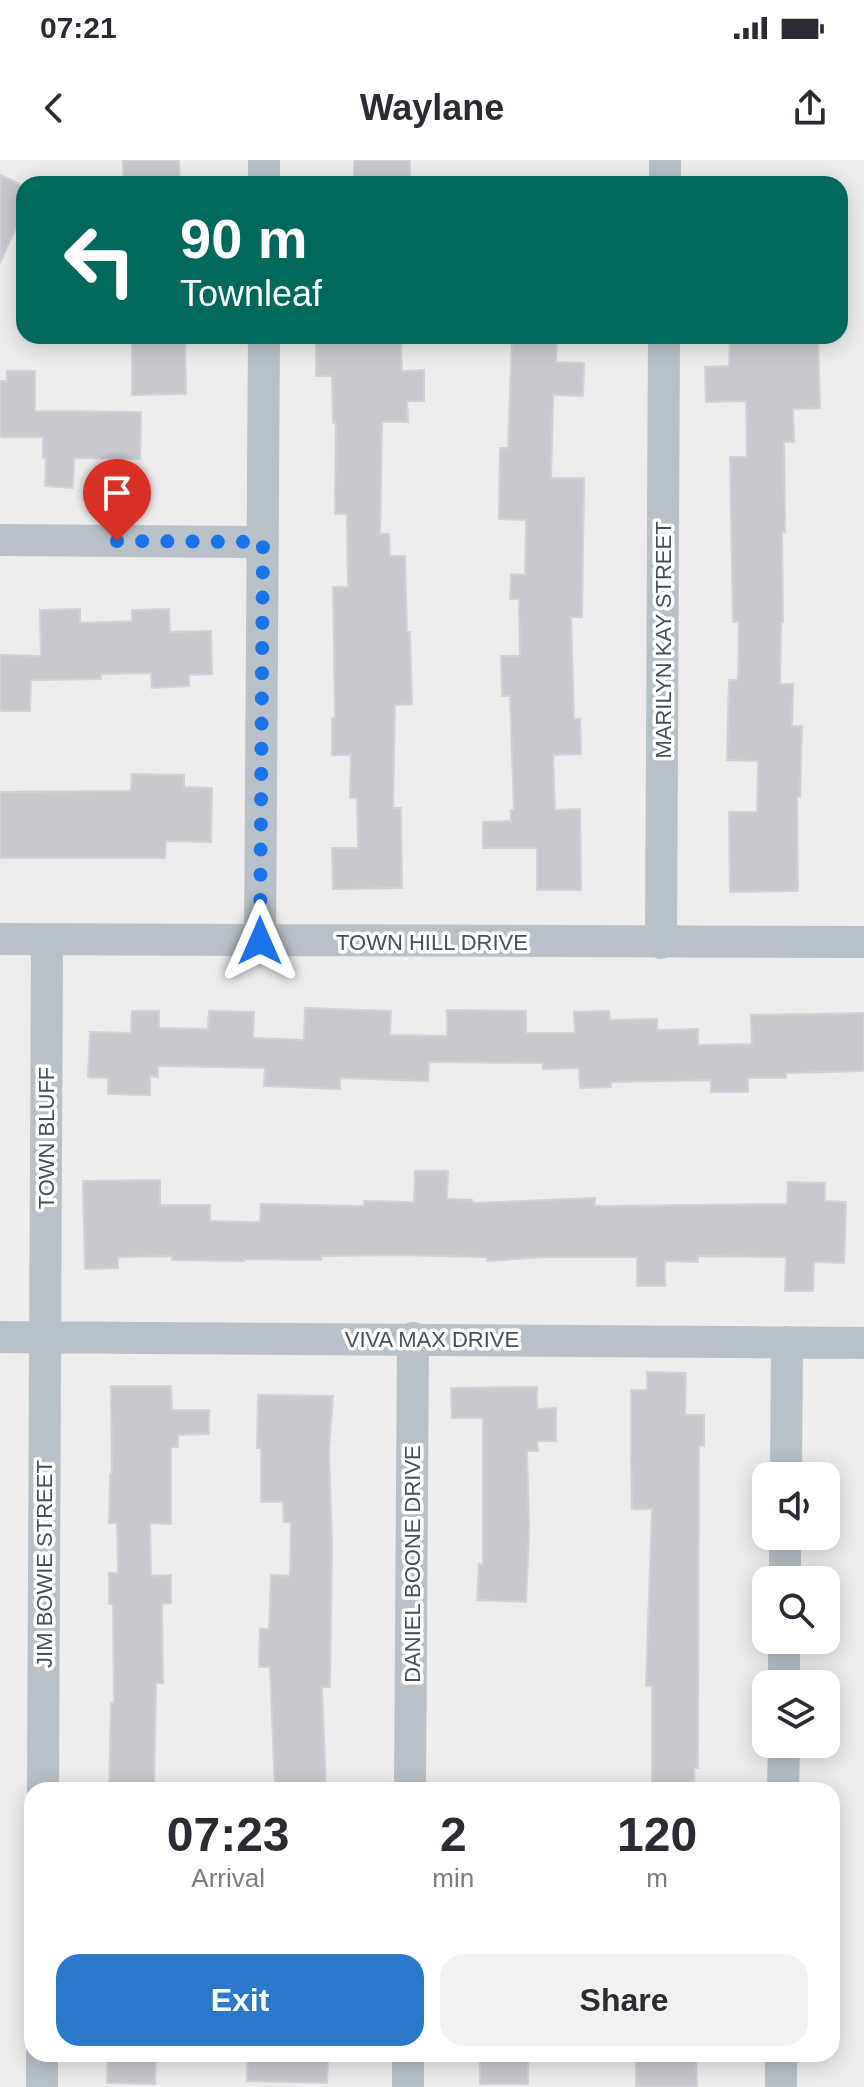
<!DOCTYPE html>
<html lang="en">
<head>
<meta charset="utf-8">
<style>
	body { margin:0; font-family:Arial,sans-serif; background:#f2f2f3; color:#2b2b33; height:100vh; display:flex; flex-direction:column; font-size:30px; white-space:nowrap }
	* { box-sizing:border-box; margin:0 }
	p { font-size:26px; color:#7c7c81 }
	.icon { flex:none; width:44px; height:44px; fill:none; stroke:currentColor; stroke-width:2; stroke-linecap:round; stroke-linejoin:round }
	.map { position:relative; flex:1; overflow:hidden }
	.side { position:absolute; left:24px; top:1622px; width:816px; height:280px; display:flex; flex-direction:column; background:#fff; border-radius:24px; box-shadow:0 4px 20px #0003 }
	.side>* { flex:none }
	.hud { position:absolute; left:16px; top:16px; width:832px; height:168px; border-radius:24px; box-shadow:0 4px 20px #0003; background:#00695c; color:#fff; overflow:hidden }
	.fabs { position:absolute; left:752px; top:1302px; display:grid; gap:16px }
	.fabs a { display:grid; place-items:center; width:88px; height:88px; border-radius:16px; background:#fff; box-shadow:0 4px 20px #0003; font-size:40px }
	.pin { position:absolute; display:grid; place-items:center; width:68px; height:68px; color:#fff; margin:-82px -34px; border-radius:50% 50% 50% 0; rotate:-45deg; box-shadow:0 0 8px #0007 }
	.pin .icon { rotate:45deg }
	.me { position:absolute; width:88px; margin:-44px; rotate:0deg; stroke-linejoin:round; filter:drop-shadow(0 0 6px #0008) }
	.turn { display:flex; align-items:center; gap:28px; height:168px; padding:0 32px; font-size:36px }
	.turn .icon { width:104px; height:104px; stroke-width:2.5 }
	.turn b { display:block; font-size:56px; line-height:68px }
	.eta { display:flex; justify-content:space-evenly; align-items:center; height:136px; text-align:center }
	.eta b { font-size:48px; font-weight:600; line-height:56px }
	.button { display:flex; gap:16px; margin-top:auto; padding:16px 32px }
	.button a { flex:1; height:92px; border-radius:24px; background:#2a79ca; color:#fff; font-size:32px; font-weight:600; line-height:92px; text-align:center }
	.button a+a { background:#f2f2f3; color:#2b2b33 }
	.status { display:flex; justify-content:space-between; align-items:center; height:56px; padding:0 40px; background:#fff; direction:ltr }
	.status svg { height:22px; fill:currentColor }
	header { display:flex; justify-content:space-between; align-items:center; height:104px; padding:0 32px; background:#fff; font-size:36px; font-weight:600 }
	.map>svg:first-child { display:block }
	.building { fill:#c7c9ce; stroke:#d0d2d7; stroke-width:2 }
	.lines { fill:none; stroke-linecap:round; stroke-linejoin:round }
	.street { stroke:#b8c1c7; stroke-width:32 }
	.route { stroke:#1a73e8; stroke-width:14; stroke-dasharray:0 25.2 }
	.labels { text-anchor:middle; stroke-width:7; stroke-linejoin:round; paint-order:stroke }
	.street-label { font-size:22px; fill:#465057; stroke:#fff }
</style>
</head>
<body>
<div class="status"><b>07:21</b><svg viewBox="0 0 49 12"><path d="M0 12V9h3v3zM5 12V6h3v6zM10 12V3h3v9zM15 12V0h3v12zM26 1h20v11H26zM47 4h2v5h-2z"/></svg></div>
<header><svg class="icon" aria-label="back" viewBox="0 0 24 24"><path d="M15 5l-7 7 7 7"/></svg>Waylane<svg class="icon" aria-label="share" viewBox="0 0 24 24"><path d="M12 15V3M7 8l5-5 5 5M5 13v7h14v-7"/></svg></header>
<div class="map">
<svg width="864" height="1927" viewBox="0 0 864 1927">
	<rect width="100%" height="100%" fill="#eeecec"/>
	<!-- building -->
	<path class="building" d="M 123,0 L 179,0 L 180,23 L 124,24 Z
		M 354,0 L 410,0 L 410,24 L 354,24 Z
		M 0,15 L 24,26 L 24,50 L 0,103 Z
		M 132,176 L 185,176 L 186,234 L 132,235 Z
		M 512,176 L 557,176 L 556,202 L 584,203 L 583,236 L 553,235 L 551,318 L 584,318 L 582,457 L 571,457 L 574,559 L 580,559 L 581,594 L 553,595 L 555,650 L 580,649 L 581,730 L 537,730 L 537,688 L 483,688 L 483,662 L 511,661 L 511,650 L 514,650 L 510,536 L 502,536 L 501,496 L 520,496 L 519,439 L 510,439 L 511,414 L 525,415 L 526,360 L 499,359 L 500,288 L 508,288 Z
		M 730,176 L 818,176 L 820,248 L 793,249 L 794,282 L 784,282 L 785,372 L 782,372 L 783,462 L 781,462 L 780,524 L 793,524 L 792,566 L 802,566 L 800,637 L 797,637 L 798,731 L 730,732 L 729,652 L 757,652 L 758,601 L 727,600 L 729,520 L 738,520 L 739,462 L 733,462 L 730,297 L 747,297 L 746,241 L 706,242 L 705,207 L 729,206 Z
		M 401,181 L 402,211 L 424,210 L 424,241 L 407,241 L 408,262 L 382,262 L 380,374 L 389,374 L 390,396 L 405,396 L 407,472 L 410,472 L 412,544 L 395,545 L 393,648 L 401,648 L 402,728 L 333,729 L 332,688 L 358,688 L 357,638 L 350,638 L 351,595 L 332,595 L 332,558 L 335,558 L 333,427 L 348,427 L 347,354 L 335,354 L 336,263 L 333,263 L 332,216 L 316,216 L 316,183 Z
		M 7,211 L 35,211 L 35,251 L 141,252 L 140,299 L 74,298 L 73,328 L 45,326 L 46,298 L 43,298 L 43,277 L 0,277 L 0,221 L 7,221 Z
		M 80,449 L 80,463 L 132,461 L 132,450 L 169,449 L 170,472 L 211,471 L 212,514 L 189,515 L 189,526 L 152,528 L 151,513 L 101,514 L 101,519 L 31,520 L 30,551 L 0,551 L 0,495 L 41,496 L 40,450 Z
		M 132,614 L 184,615 L 184,627 L 212,628 L 211,682 L 166,681 L 165,698 L 0,698 L 0,632 L 131,631 Z
		M 305,848 L 391,851 L 390,875 L 447,876 L 447,850 L 526,851 L 526,873 L 575,873 L 574,852 L 609,851 L 610,860 L 657,859 L 657,870 L 698,869 L 698,885 L 752,884 L 751,855 L 864,853 L 864,911 L 786,913 L 786,918 L 748,918 L 748,932 L 711,932 L 711,920 L 611,922 L 611,927 L 580,928 L 579,908 L 543,909 L 543,903 L 429,902 L 428,921 L 340,918 L 340,929 L 264,926 L 265,908 L 158,906 L 158,917 L 150,916 L 150,935 L 108,934 L 108,918 L 88,917 L 90,872 L 131,873 L 132,851 L 159,851 L 159,868 L 208,869 L 209,851 L 254,852 L 253,878 L 304,880 Z
		M 415,1011 L 448,1011 L 447,1039 L 472,1040 L 472,1043 L 595,1038 L 595,1046 L 787,1044 L 788,1022 L 825,1023 L 825,1041 L 846,1042 L 844,1103 L 814,1102 L 813,1131 L 785,1131 L 786,1097 L 698,1096 L 698,1102 L 665,1101 L 665,1126 L 637,1126 L 637,1097 L 547,1097 L 487,1101 L 487,1097 L 398,1095 L 321,1096 L 321,1100 L 244,1099 L 244,1101 L 172,1100 L 172,1096 L 118,1097 L 118,1108 L 85,1109 L 83,1021 L 160,1020 L 160,1045 L 210,1045 L 210,1061 L 260,1062 L 261,1044 L 364,1046 L 364,1041 L 414,1042 Z
		M 647,1212 L 686,1213 L 685,1255 L 704,1255 L 704,1286 L 699,1286 L 698,1608 L 694,1608 L 695,1630 L 652,1630 L 652,1526 L 646,1526 L 652,1349 L 632,1349 L 631,1285 L 631,1230 L 647,1230 Z
		M 111,1226 L 171,1226 L 172,1250 L 209,1250 L 209,1274 L 178,1275 L 178,1287 L 171,1287 L 171,1364 L 150,1363 L 151,1416 L 171,1415 L 171,1443 L 162,1444 L 163,1523 L 156,1523 L 154,1630 L 109,1630 L 111,1543 L 114,1543 L 113,1444 L 109,1444 L 109,1413 L 118,1413 L 117,1363 L 109,1363 L 110,1314 L 112,1314 Z
		M 537,1227 L 537,1249 L 556,1248 L 556,1281 L 537,1281 L 538,1291 L 527,1291 L 529,1372 L 526,1442 L 477,1440 L 479,1404 L 483,1405 L 483,1258 L 452,1258 L 451,1228 Z
		M 258,1235 L 333,1236 L 329,1290 L 332,1385 L 330,1527 L 322,1527 L 326,1630 L 275,1630 L 270,1507 L 259,1507 L 260,1469 L 269,1469 L 271,1415 L 290,1416 L 291,1362 L 284,1362 L 283,1342 L 261,1342 L 261,1288 L 257,1288 Z
		M 108,1894 L 156,1894 L 155,1924 L 107,1923 Z
		M 248,1894 L 328,1894 L 327,1923 L 247,1921 Z
		M 480,1894 L 528,1894 L 528,1924 L 480,1924 Z
		M 656,1894 L 696,1894 L 697,1926 L 636,1927 L 636,1897 L 656,1897 Z"/>
	<g class="lines">
		<!-- street -->
		<path class="street" d="M 264,24 L 264,0
			M 665,24 L 665,0
			M 0,380 L 263,382
			M 0,779 L 864,782
			M 260,781 L 264,176
			M 661,783 L 664,176
			M 0,1177 L 864,1183
			M 786,1316 L 787,1182
			M 785,1420 L 785,1376
			M 784,1524 L 784,1480
			M 43,1630 L 47,780
			M 410,1630 L 413,1178
			M 783,1630 L 784,1584
			M 42,1927 L 42,1894
			M 408,1927 L 408,1894
			M 781,1927 L 781,1894"/>
	</g>
	<g class="lines">
		<!-- route -->
		<path class="route" d="M 117,381 L 263,382 L 260,781"/>
	</g>
	<g class="labels">
		<!-- street labels -->
		<g class="street-label">
			<text transform="translate(663 480) rotate(-90)" y="8">MARILYN KAY STREET</text>
			<text x="432" y="790">TOWN HILL DRIVE</text>
			<text transform="translate(46 978) rotate(-90)" y="8">TOWN BLUFF</text>
			<text x="432" y="1187">VIVA MAX DRIVE</text>
			<text transform="translate(44 1404) rotate(-90)" y="8">JIM BOWIE STREET</text>
			<text transform="translate(412 1404) rotate(-90)" y="8">DANIEL BOONE DRIVE</text>
		</g>
	</g>
</svg>
<div class="fabs">
<a><svg class="icon" aria-label="sound" viewBox="0 0 24 24"><path d="M4 9h4l5-4v14l-5-4H4zM17 9q2 3 0 6"/></svg></a>
<a><svg class="icon" aria-label="search" viewBox="0 0 24 24"><circle cx="10" cy="10" r="6"/><path d="M15 15l6 6"/></svg></a>
<a><svg class="icon" aria-label="layers" viewBox="0 0 24 24"><path d="M12 4l9 5-9 5-9-5zM3 14l9 5 9-5"/></svg></a>
</div>
<div class="pin" style="left:117px;top:381px;background:#d93025"><svg class="icon" aria-label="arrive" viewBox="0 0 24 24"><path d="M6 21V4h12l-3 4 3 4H6"/></svg></div>
<svg class="me" style="left:260px;top:781px" viewBox="-20 -20 40 40"><path d="M0-17L14 15 0 8-14 15z" fill="#1a73e8" stroke="#fff" stroke-width="4"/></svg>
<div class="hud">
<div class="turn"><svg class="icon" aria-label="left" viewBox="0 0 24 24"><path d="M17 20v-9H6M10 6l-5 5 5 5"/></svg><div><b>90 m</b>Townleaf</div></div>
</div>
<section class="side">
<div class="eta">
<div><b>07:23</b><p>Arrival</p></div>
<div><b>2</b><p>min</p></div>
<div><b>120</b><p>m</p></div>
</div>
<div class="button"><a>Exit</a><a>Share</a></div>
</section>
</div>
</body>
</html>
